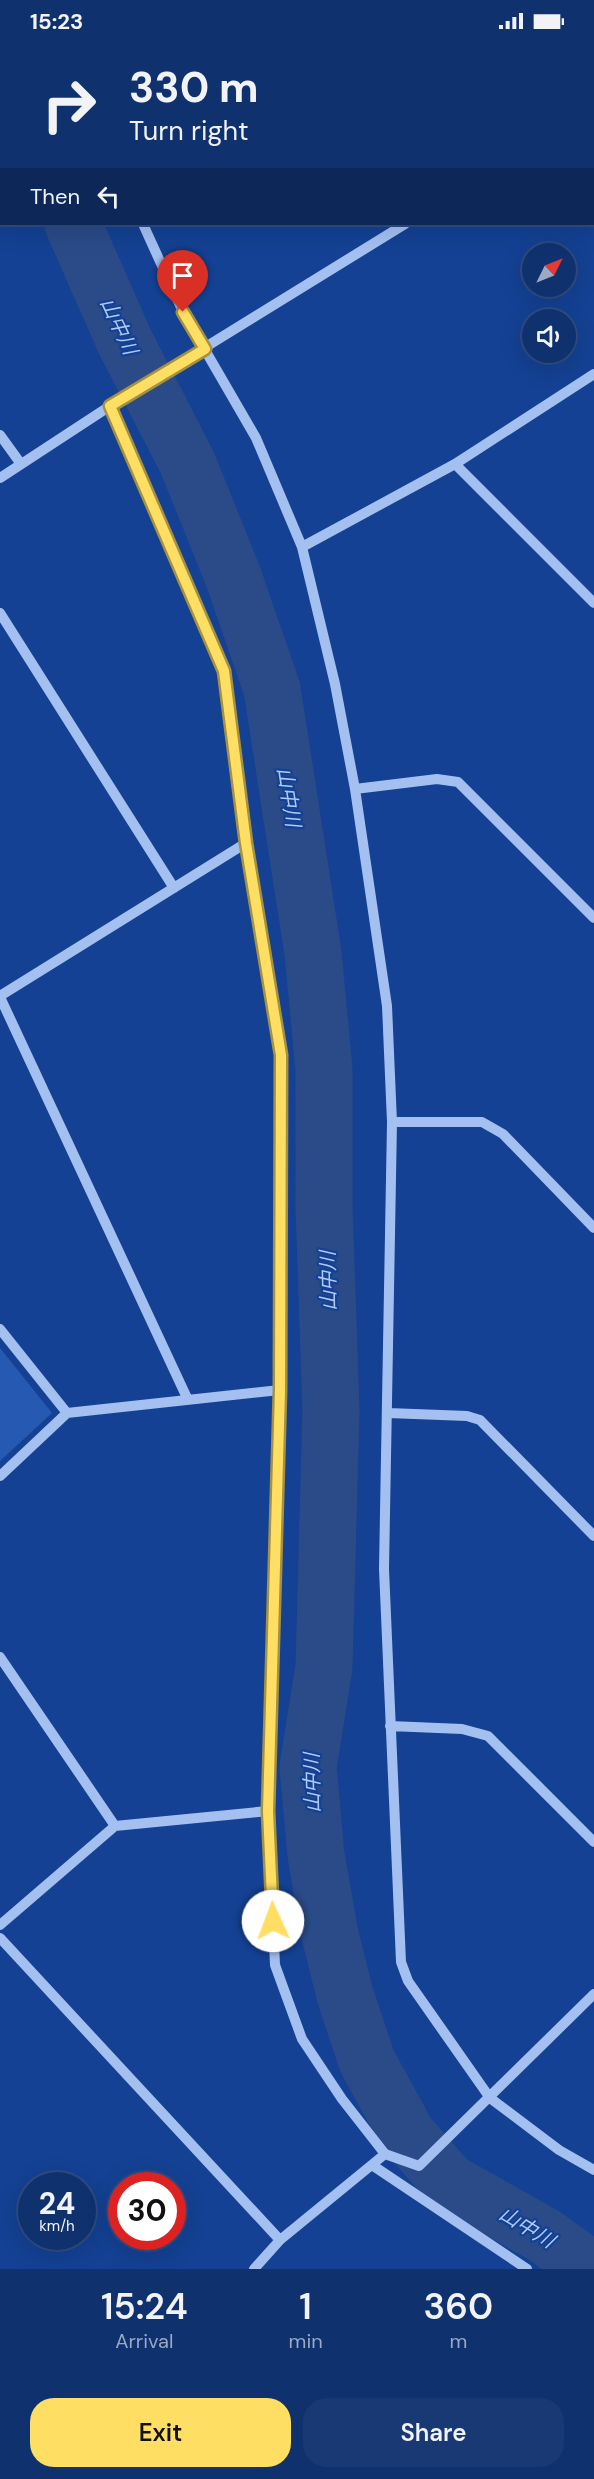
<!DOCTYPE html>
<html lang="en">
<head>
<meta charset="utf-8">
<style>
	body { margin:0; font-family:"DM Sans","Noto Sans JP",sans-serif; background:#183973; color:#f1f3f6; height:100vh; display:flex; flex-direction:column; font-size:22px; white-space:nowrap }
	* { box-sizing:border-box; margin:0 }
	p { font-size:20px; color:#9ba9c2 }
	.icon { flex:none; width:33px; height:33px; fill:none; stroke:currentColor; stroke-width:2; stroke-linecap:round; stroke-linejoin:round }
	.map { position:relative; height:2227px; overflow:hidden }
	.panel { display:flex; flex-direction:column; background:#0f316e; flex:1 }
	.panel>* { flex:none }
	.banner { position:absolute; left:0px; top:0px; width:594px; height:183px; box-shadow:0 6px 24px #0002,0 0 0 2px #2f4c81; background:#0f316e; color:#f1f3f6; overflow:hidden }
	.needle { width:39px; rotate:47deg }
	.controls { position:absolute; left:522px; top:201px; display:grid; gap:12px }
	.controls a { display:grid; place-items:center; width:54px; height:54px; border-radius:50%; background:#0f316e; box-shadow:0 6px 24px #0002,0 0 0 2px #2f4c81; font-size:30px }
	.speed { position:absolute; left:18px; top:2130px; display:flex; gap:12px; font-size:30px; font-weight:700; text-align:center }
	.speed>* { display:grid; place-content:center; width:78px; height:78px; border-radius:50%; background:#0f316e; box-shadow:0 6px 24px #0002,0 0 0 2px #2f4c81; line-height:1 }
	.speed small { font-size:15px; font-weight:400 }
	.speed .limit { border:9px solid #d22; background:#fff; color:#111 }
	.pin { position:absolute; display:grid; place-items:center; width:51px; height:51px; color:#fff; margin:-62px -26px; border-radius:50% 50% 50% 0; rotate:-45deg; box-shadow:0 0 6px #0007 }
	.pin .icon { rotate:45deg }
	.me { position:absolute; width:66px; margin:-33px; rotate:358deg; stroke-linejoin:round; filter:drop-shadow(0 0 4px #0008) }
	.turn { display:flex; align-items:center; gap:21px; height:126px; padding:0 30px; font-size:27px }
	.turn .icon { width:78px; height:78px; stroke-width:2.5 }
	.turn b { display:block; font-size:42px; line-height:51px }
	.then { display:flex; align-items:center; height:57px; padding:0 30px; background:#0003; gap:12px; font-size:22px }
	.eta { display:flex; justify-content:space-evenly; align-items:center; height:102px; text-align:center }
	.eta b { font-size:36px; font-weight:600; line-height:42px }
	.button { display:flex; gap:12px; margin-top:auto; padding:12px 30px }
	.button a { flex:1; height:69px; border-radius:24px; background:#ffdf63; color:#111; font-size:24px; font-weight:600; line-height:69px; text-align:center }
	.button a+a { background:#183973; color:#f1f3f6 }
	.status { display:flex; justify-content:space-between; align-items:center; height:42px; padding:0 30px; background:#0f316e; direction:ltr }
	.status svg { height:16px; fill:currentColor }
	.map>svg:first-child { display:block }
	.green { fill:#2659b2 }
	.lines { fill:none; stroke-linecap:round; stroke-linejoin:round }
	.river { stroke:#2a4b88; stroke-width:57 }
	.minor { stroke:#a3c0f1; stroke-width:10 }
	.route-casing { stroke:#a69140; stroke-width:15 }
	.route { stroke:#ffdf63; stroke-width:10 }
	.labels { text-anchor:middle; stroke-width:4.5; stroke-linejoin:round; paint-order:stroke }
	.water-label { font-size:20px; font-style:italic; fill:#afcaf8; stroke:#144193 }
</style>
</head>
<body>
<div class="status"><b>15:23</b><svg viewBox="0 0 49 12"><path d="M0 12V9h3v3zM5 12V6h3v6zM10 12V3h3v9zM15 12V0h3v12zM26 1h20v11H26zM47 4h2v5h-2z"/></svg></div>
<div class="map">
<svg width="594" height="2227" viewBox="0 0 594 2227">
	<rect width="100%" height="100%" fill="#144193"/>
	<!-- green -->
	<path class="green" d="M 0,1306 L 52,1371 L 0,1419 Z"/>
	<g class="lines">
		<!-- river -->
		<path class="river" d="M 0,14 L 2,17
			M 73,182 L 125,300 L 187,420 L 233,534 L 272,647 L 313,911 L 324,1027 L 324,1167 L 331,1367 L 324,1625 L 308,1725 L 316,1813 L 330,1893 L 345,1953 L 367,2019 L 407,2092 L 449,2140 L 545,2194 L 590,2227"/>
		<!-- minor -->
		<path class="minor" d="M 69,0 L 69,2
			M 261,2 L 264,0
			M 592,64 L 594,63
			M 143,182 L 183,270 L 256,396 L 302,505 L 335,642 L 355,747 L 387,964 L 392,1080 L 384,1527 L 401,1920 L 408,1939 L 490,2056 L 559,2108 L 594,2128
			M 110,364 L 224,629 L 246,801 L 281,1013 L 280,1348 L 268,1769 L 275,1923 L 302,1997 L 342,2057 L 385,2112
			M 0,393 L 21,422
			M 455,422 L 594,561
			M 0,436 L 110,364 L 405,182
			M 302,505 L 455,422 L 594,332
			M 0,571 L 174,846
			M 355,747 L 437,737 L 458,740 L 594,876
			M 0,954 L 246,801
			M 0,955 L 188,1358
			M 392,1080 L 482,1080 L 503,1092 L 594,1186
			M 0,1287 L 67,1371
			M 388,1371 L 467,1374 L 480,1378 L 594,1494
			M 0,1434 L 67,1371 L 280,1348
			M 0,1615 L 115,1784
			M 390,1684 L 462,1687 L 488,1694 L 594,1800
			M 0,1883 L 115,1784 L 268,1769
			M 0,1896 L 280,2198
			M 372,2123 L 527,2227
			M 254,2227 L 280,2198 L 385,2112 L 419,2124 L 594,1952"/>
	</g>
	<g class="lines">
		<!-- route casing -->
		<g class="route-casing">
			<path id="route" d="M 183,270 L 205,307 L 110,364 L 224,629 L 246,801 L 281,1013 L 280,1348 L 268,1769 L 273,1879"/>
		</g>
		<!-- route -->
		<use href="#route" class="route"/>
	</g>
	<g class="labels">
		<!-- water labels -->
		<g class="water-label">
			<text transform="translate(119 284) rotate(65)" y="7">山中川</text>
			<text transform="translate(289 755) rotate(81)" y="7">山中川</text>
			<text transform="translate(328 1239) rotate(-91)" y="7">山中川</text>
			<text transform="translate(312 1741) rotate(-91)" y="7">山中川</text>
			<text transform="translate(527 2185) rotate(31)" y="7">山中川</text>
		</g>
	</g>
</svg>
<div class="controls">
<a><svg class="needle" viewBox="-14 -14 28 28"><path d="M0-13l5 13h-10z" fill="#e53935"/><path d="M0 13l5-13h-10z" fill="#9ba9c2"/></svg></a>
<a><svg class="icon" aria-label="sound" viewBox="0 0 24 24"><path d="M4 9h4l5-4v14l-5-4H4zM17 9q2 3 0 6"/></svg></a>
</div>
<div class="speed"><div>24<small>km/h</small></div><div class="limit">30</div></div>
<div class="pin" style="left:183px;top:270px;background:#d93025"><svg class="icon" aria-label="arrive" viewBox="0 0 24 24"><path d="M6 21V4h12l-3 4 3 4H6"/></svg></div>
<svg class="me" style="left:273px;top:1879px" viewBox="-20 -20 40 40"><circle r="19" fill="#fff"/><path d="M0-13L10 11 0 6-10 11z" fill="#ffdf63"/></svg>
<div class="banner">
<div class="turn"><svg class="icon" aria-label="right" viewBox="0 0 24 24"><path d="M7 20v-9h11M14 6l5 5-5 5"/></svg><div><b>330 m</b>Turn right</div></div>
<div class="then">Then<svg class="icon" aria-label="left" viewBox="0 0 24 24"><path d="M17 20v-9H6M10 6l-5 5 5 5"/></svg></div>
</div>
</div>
<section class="panel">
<div class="eta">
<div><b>15:24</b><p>Arrival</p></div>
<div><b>1</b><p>min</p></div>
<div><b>360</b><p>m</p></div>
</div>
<div class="button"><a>Exit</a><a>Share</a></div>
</section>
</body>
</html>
